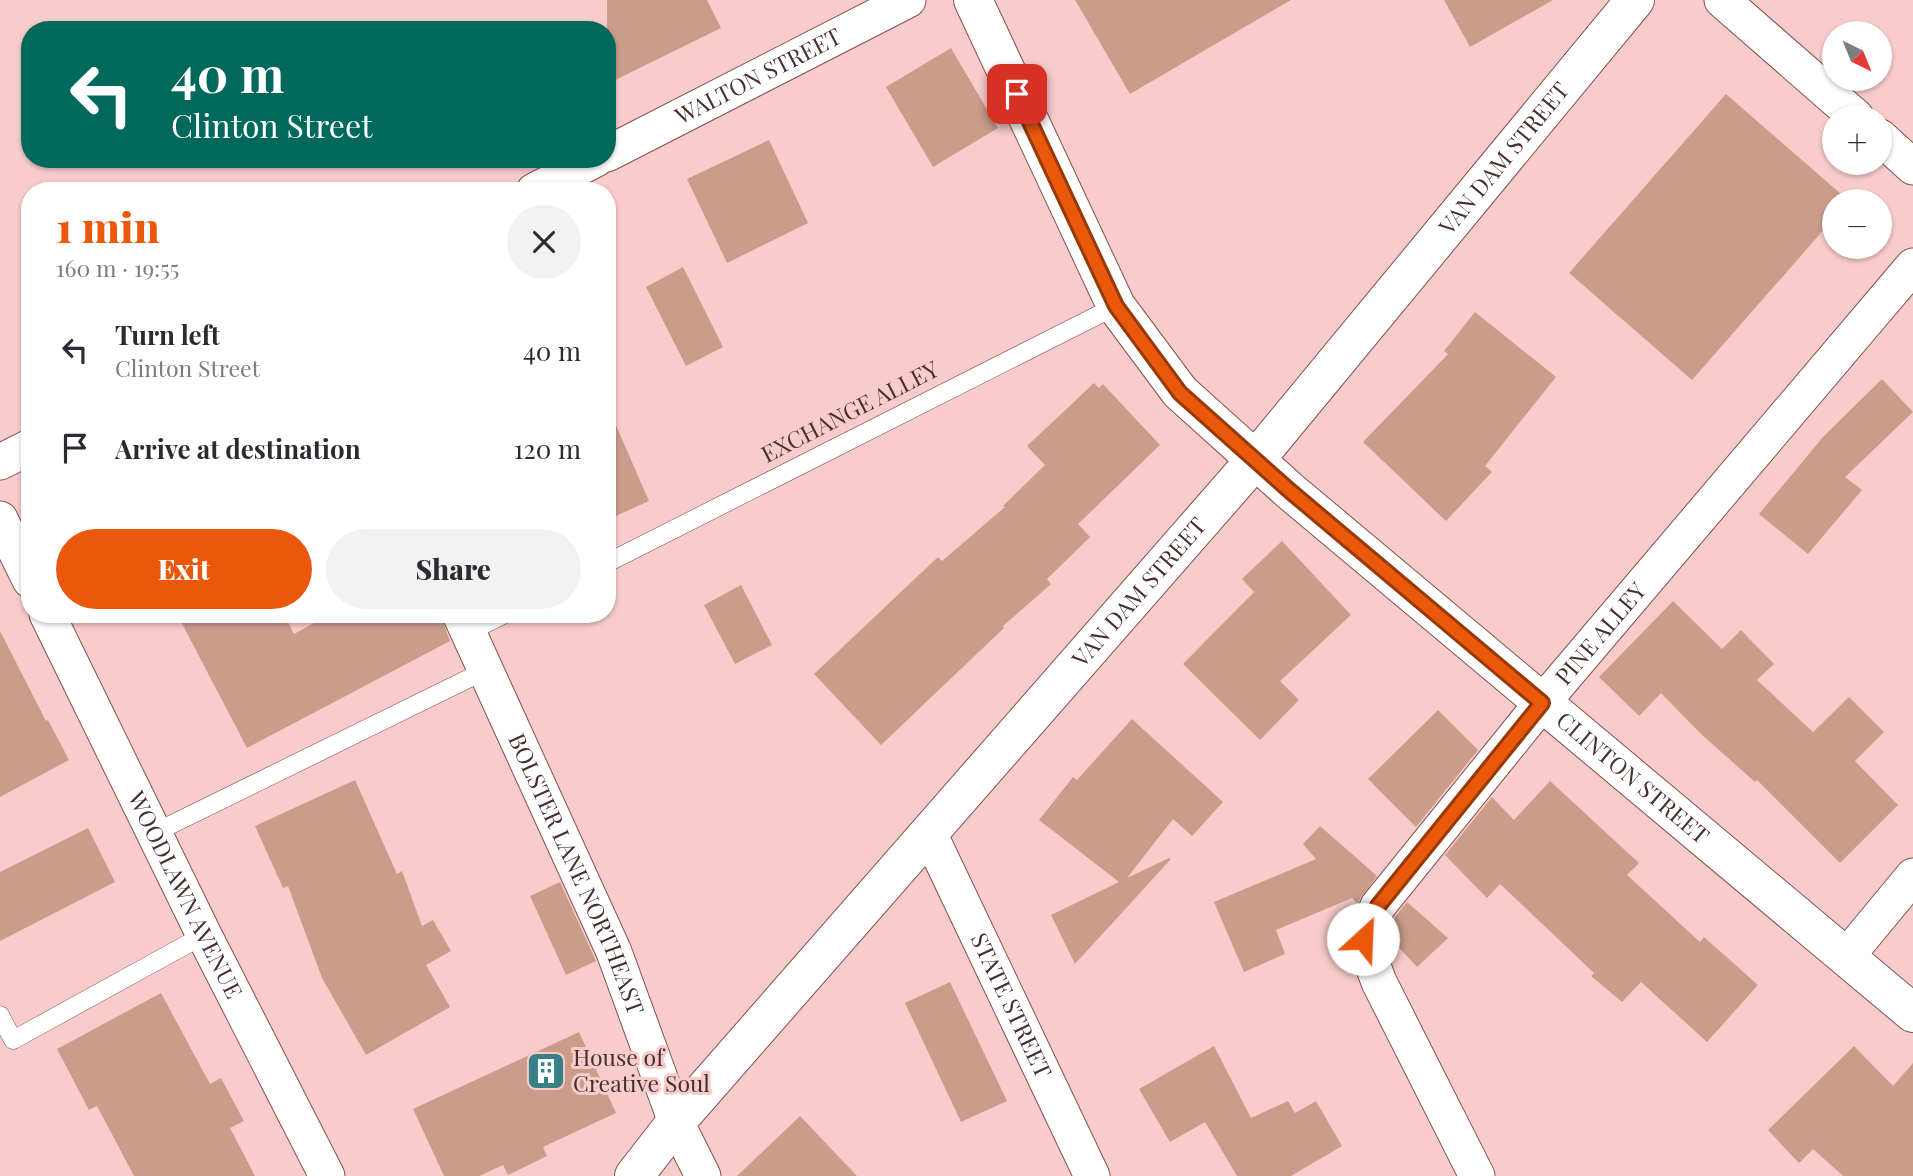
<!DOCTYPE html>
<html lang="en">
<head>
<meta charset="utf-8">
<style>
	body { margin:0; font-family:"Playfair Display",serif; background:#f2f2f3; color:#2b2b33; height:100vh; display:flex; flex-direction:column; font-size:26px; white-space:nowrap }
	* { box-sizing:border-box; margin:0 }
	p { font-size:23px; color:#7c7c81 }
	.icon { flex:none; width:38px; height:38px; fill:none; stroke:currentColor; stroke-width:2; stroke-linecap:round; stroke-linejoin:round }
	.map { position:relative; flex:1; overflow:hidden }
	.drawer { position:absolute; left:21px; top:182px; width:595px; height:441px; display:flex; flex-direction:column; background:#fff; border-radius:28px; box-shadow:0 2px 5px #0004 }
	.drawer>* { flex:none }
	.banner { position:absolute; left:21px; top:21px; width:595px; height:147px; border-radius:28px; box-shadow:0 2px 5px #0004; background:#00695c; color:#fff; overflow:hidden }
	.needle { width:46px; rotate:137deg }
	.buttons { position:absolute; left:1822px; top:21px; display:grid; gap:14px }
	.buttons a { display:grid; place-items:center; width:70px; height:70px; border-radius:50%; background:#fff; box-shadow:0 2px 5px #0004; font-size:35px }
	.pin { position:absolute; display:grid; place-items:center; width:60px; height:60px; color:#fff; margin:-30px; border-radius:14px; box-shadow:0 4px 10px #0006 }
	.me { position:absolute; width:77px; margin:-38px; rotate:25deg; stroke-linejoin:round; filter:drop-shadow(0 0 5px #0008) }
	.turn { display:flex; align-items:center; gap:24px; height:147px; padding:0 35px; font-size:32px }
	.turn .icon { width:91px; height:91px; stroke-width:2.5 }
	.turn b { display:block; font-size:49px; line-height:60px }
	.round { display:grid; place-items:center; flex:none; width:74px; height:74px; border-radius:37px; background:#f2f2f3 }
	.head { display:flex; align-items:center; justify-content:space-between; height:119px; padding:0 35px }
	h1 { font-size:42px; font-weight:800; line-height:52px; color:#ea580c }
	.cta { display:flex; gap:14px; margin-top:auto; padding:14px 35px }
	.cta a { flex:1; height:80px; border-radius:42px; background:#ea580c; color:#fff; font-size:28px; font-weight:800; line-height:80px; text-align:center }
	.cta a+a { background:#f2f2f3; color:#2b2b33 }
	ul { padding:0; list-style:none }
	li { display:flex; align-items:center; gap:21px; height:98px; padding:0 35px }
	li div { flex:1 }
	li b { display:block; font-size:26px }
	li em { font-style:normal }
	.map>svg:first-child { display:block }
	.building { fill:#cc9c8b }
	.lines { fill:none; stroke-linecap:round; stroke-linejoin:round }
	.service-casing { stroke:#805251; stroke-width:19 }
	.minor-casing { stroke:#805251; stroke-width:37 }
	.tertiary-casing { stroke:#805251; stroke-width:40 }
	.secondary-casing { stroke:#805251; stroke-width:40 }
	.service { stroke:#fff; stroke-width:18 }
	.minor { stroke:#fff; stroke-width:35 }
	.tertiary { stroke:#fff; stroke-width:38 }
	.secondary { stroke:#fff; stroke-width:38 }
	.route-casing { stroke:#983908; stroke-width:18 }
	.route { stroke:#ea580c; stroke-width:12 }
	.labels { text-anchor:middle; stroke-width:6; stroke-linejoin:round; paint-order:stroke }
	.street-label { font-size:23px; fill:#45302f; stroke:#f8ccca }
	.poi-label { font-size:23px; fill:#45302f; stroke:#f8ccca; text-anchor:start }
</style>
</head>
<body>
<div class="map">
<svg width="1913" height="1176" viewBox="0 0 1913 1176">
	<rect width="100%" height="100%" fill="#f8ccca"/>
	<!-- building -->
	<path class="building" d="M 607,0 L 707,0 L 721,28 L 607,84 Z
		M 1075,0 L 1291,0 L 1130,94 Z
		M 1444,0 L 1553,0 L 1470,47 Z
		M 951,48 L 998,128 L 933,167 L 886,87 Z
		M 1726,94 L 1849,201 L 1834,201 L 1834,218 L 1692,380 L 1569,273 Z
		M 769,140 L 808,223 L 727,263 L 687,179 Z
		M 683,267 L 723,347 L 686,366 L 646,287 Z
		M 1475,312 L 1556,377 L 1485,466 L 1492,472 L 1446,521 L 1363,442 L 1448,354 L 1444,351 Z
		M 1882,379 L 1913,412 L 1845,477 L 1862,490 L 1808,554 L 1759,514 L 1823,437 Z
		M 1094,383 L 1099,388 L 1103,384 L 1160,445 L 1078,524 L 1090,537 L 1047,579 L 1051,584 L 1003,626 L 1004,628 L 881,745 L 814,674 L 938,557 L 942,561 L 1005,507 L 1003,506 L 1045,465 L 1027,446 Z
		M 607,405 L 649,501 L 607,520 Z
		M 1282,541 L 1351,615 L 1280,681 L 1299,700 L 1260,740 L 1183,664 L 1254,592 L 1242,579 Z
		M 741,585 L 772,645 L 735,664 L 704,605 Z
		M 1673,601 L 1722,649 L 1741,630 L 1774,664 L 1757,680 L 1813,732 L 1849,697 L 1884,732 L 1855,761 L 1898,805 L 1840,863 L 1757,780 L 1755,782 L 1702,735 L 1661,693 L 1639,716 L 1599,677 Z
		M 177,614 L 284,614 L 294,634 L 330,614 L 440,614 L 450,641 L 247,748 Z
		M 0,631 L 46,721 L 48,720 L 69,760 L 0,797 Z
		M 1438,710 L 1478,750 L 1416,827 L 1368,779 Z
		M 1132,719 L 1223,802 L 1192,836 L 1173,819 L 1127,878 L 1169,858 L 1171,859 L 1075,964 L 1051,915 L 1119,882 L 1039,820 L 1073,777 L 1077,780 Z
		M 355,780 L 397,874 L 402,871 L 422,926 L 433,920 L 451,951 L 426,965 L 450,1007 L 366,1055 L 322,978 L 288,886 L 283,888 L 255,826 Z
		M 1550,781 L 1639,863 L 1627,875 L 1700,942 L 1704,937 L 1758,985 L 1707,1042 L 1641,982 L 1622,1002 L 1591,976 L 1594,973 L 1500,884 L 1487,898 L 1445,855 L 1492,797 L 1514,820 Z
		M 1320,826 L 1377,876 L 1357,903 L 1352,898 L 1276,930 L 1285,954 L 1244,972 L 1214,902 L 1316,859 L 1303,844 Z
		M 88,828 L 115,882 L 0,941 L 0,872 Z
		M 560,882 L 596,961 L 566,975 L 530,896 Z
		M 1407,902 L 1448,938 L 1417,967 L 1387,935 L 1395,917 Z
		M 950,982 L 1007,1101 L 961,1122 L 905,1003 Z
		M 161,993 L 210,1084 L 221,1078 L 244,1121 L 230,1128 L 255,1176 L 134,1176 L 97,1106 L 89,1110 L 57,1049 Z
		M 579,1032 L 616,1113 L 543,1147 L 547,1156 L 508,1175 L 503,1165 L 479,1176 L 444,1176 L 413,1109 Z
		M 1214,1046 L 1251,1118 L 1288,1101 L 1295,1113 L 1316,1101 L 1342,1146 L 1291,1176 L 1237,1176 L 1205,1122 L 1170,1142 L 1139,1089 Z
		M 1854,1046 L 1893,1086 L 1913,1063 L 1913,1176 L 1843,1176 L 1813,1149 L 1799,1163 L 1768,1130 Z
		M 800,1116 L 857,1176 L 737,1176 Z"/>
	<g class="lines">
		<!-- service casing -->
		<g class="service-casing">
			<path id="service" d="M 607,563 L 1116,306
				M 469,632 L 505,614
				M 154,833 L 486,670
				M 0,1015 L 13,1040 L 204,935"/>
		</g>
		<!-- minor casing -->
		<g class="minor-casing">
			<g id="minor">
				<path d="M 1722,0 L 1856,117"/>
				<path d="M 1880,137 L 1913,167"/>
				<path id="s1" d="M 607,154 L 908,0"/>
				<path d="M 534,191 L 596,159"/>
				<path d="M 0,462 L 30,447"/>
				<path d="M 0,519 L 30,580"/>
				<path id="s2" d="M 47,614 L 204,935 L 327,1176"/>
				<path id="s3" d="M 460,614 L 614,952 L 676,1122 L 703,1176"/>
				<path id="s4" d="M 929,833 L 1092,1176"/>
				<path d="M 1846,957 L 1913,876"/>
				<path id="s5" d="M 1477,1176 L 1379,982 L 1363,939 L 1378,906 L 1542,703 L 1913,266"/>
			</g>
		</g>
		<!-- tertiary casing -->
		<g class="tertiary-casing">
			<g id="tertiary">
				<path id="s6" d="M 973,0 L 1116,306 L 1180,392 L 1290,491 L 1913,1013"/>
			</g>
		</g>
		<!-- secondary casing -->
		<g class="secondary-casing">
			<g id="secondary">
				<path id="s7" d="M 634,1176 L 676,1122 L 1256,459 L 1635,0"/>
			</g>
		</g>
		<!-- service -->
		<use href="#service" class="service"/>
		<!-- minor -->
		<use href="#minor" class="minor"/>
		<!-- tertiary -->
		<use href="#tertiary" class="tertiary"/>
		<!-- secondary -->
		<use href="#secondary" class="secondary"/>
	</g>
	<g class="lines">
		<!-- route casing -->
		<g class="route-casing">
			<path id="route" d="M 1017,94 L 1116,306 L 1180,393 L 1290,491 L 1542,703 L 1378,906 L 1363,939"/>
		</g>
		<!-- route -->
		<use href="#route" class="route"/>
	</g>
	<!-- icons -->
	<defs>
		<g id="building-square" transform="scale(2.0125)"><rect x="-9" y="-9" width="18" height="18" rx="4" fill="#378085" stroke="#f8ccca"/><path d="M-4-6H4V6H1V3H-1V6H-4ZM-2.5-4.3h1.7v1.8h-1.7ZM.8-4.3h1.7v1.8H.8ZM-2.5-1h1.7V.8h-1.7ZM.8-1h1.7V.8H.8Z" fill="#fff"/></g>
	</defs>
	<g fill-rule="evenodd">
		<use href="#building-square" x="546" y="1071"/>
	</g>
	<g class="labels">
		<!-- street labels -->
		<g class="street-label">
			<text dy="8" stroke="none"><textPath href="#s1" startOffset="170">WALTON STREET</textPath></text>
			<text dy="8" stroke="none"><textPath href="#s7" startOffset="1339">VAN DAM STREET</textPath></text>
			<text transform="translate(850 412) rotate(-27)" y="8">EXCHANGE ALLEY</text>
			<text dy="8" stroke="none"><textPath href="#s7" startOffset="772">VAN DAM STREET</textPath></text>
			<text dy="8" stroke="none"><textPath href="#s5" startOffset="651">PINE ALLEY</textPath></text>
			<text dy="8" stroke="none"><textPath href="#s6" startOffset="1040">CLINTON STREET</textPath></text>
			<text dy="8" stroke="none"><textPath href="#s3" startOffset="285">BOLSTER LANE NORTHEAST</textPath></text>
			<text dy="8" stroke="none"><textPath href="#s2" startOffset="313">WOODLAWN AVENUE</textPath></text>
			<text dy="8" stroke="none"><textPath href="#s4" startOffset="191">STATE STREET</textPath></text>
		</g>
		<!-- poi labels -->
		<g class="poi-label">
			<text x="573" y="1066">House of<tspan x="573" dy="26">Creative Soul</tspan></text>
		</g>
	</g>
</svg>
<div class="buttons">
<a><svg class="needle" viewBox="-14 -14 28 28"><path d="M0-13l5 13h-10z" fill="#e53935"/><path d="M0 13l5-13h-10z" fill="#7c7c81"/></svg></a>
<a>+</a>
<a>−</a>
</div>
<div class="pin" style="left:1017px;top:94px;background:#d93025"><svg class="icon" aria-label="arrive" viewBox="0 0 24 24"><path d="M6 21V4h12l-3 4 3 4H6"/></svg></div>
<svg class="me" style="left:1363px;top:939px" viewBox="-20 -20 40 40"><circle r="19" fill="#fff"/><path d="M0-13L10 11 0 6-10 11z" fill="#ea580c"/></svg>
<div class="banner">
<div class="turn"><svg class="icon" aria-label="left" viewBox="0 0 24 24"><path d="M17 20v-9H6M10 6l-5 5 5 5"/></svg><div><b>40 m</b>Clinton Street</div></div>
</div>
<section class="drawer">
<div class="head"><div><h1>1 min</h1><p>160 m · 19:55</p></div><a class="round"><svg class="icon" aria-label="close" viewBox="0 0 24 24"><path d="M6 6l12 12M18 6L6 18"/></svg></a></div>
<ul>
<li><svg class="icon" aria-label="left" viewBox="0 0 24 24"><path d="M17 20v-9H6M10 6l-5 5 5 5"/></svg><div><b>Turn left</b><p>Clinton Street</p></div><em>40 m</em></li>
<li><svg class="icon" aria-label="arrive" viewBox="0 0 24 24"><path d="M6 21V4h12l-3 4 3 4H6"/></svg><div><b>Arrive at destination</b></div><em>120 m</em></li>
</ul>
<div class="cta"><a>Exit</a><a>Share</a></div>
</section>
</div>
</body>
</html>
